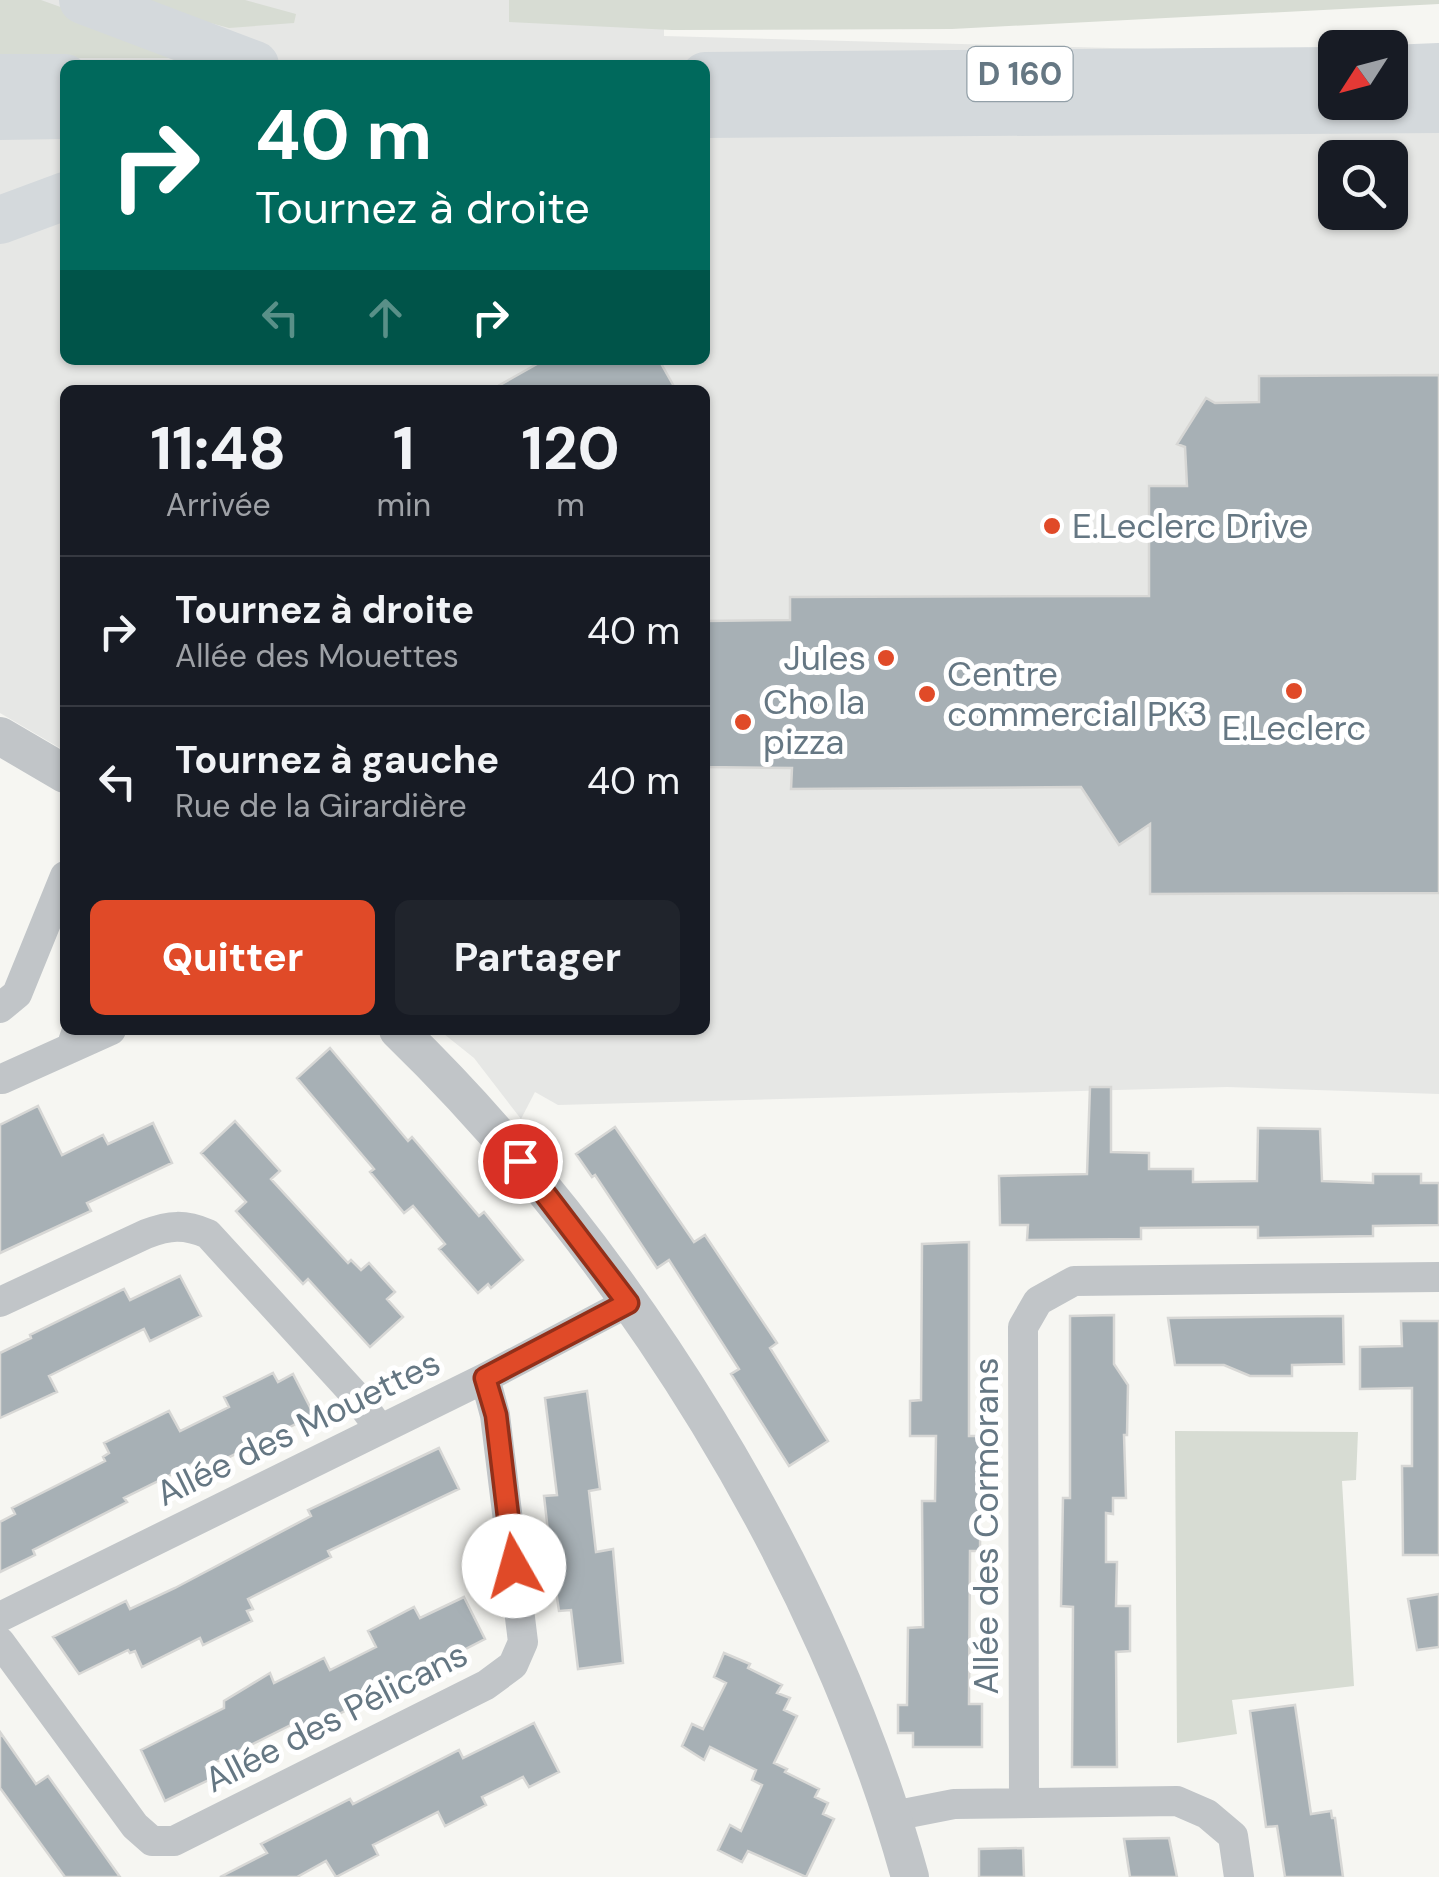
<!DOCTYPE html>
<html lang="fr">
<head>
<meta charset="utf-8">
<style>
	body { margin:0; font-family:"DM Sans",sans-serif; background:#20242c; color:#f1f3f6; height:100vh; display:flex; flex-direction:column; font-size:38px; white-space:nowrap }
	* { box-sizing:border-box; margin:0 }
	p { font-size:32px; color:#9ea1a6 }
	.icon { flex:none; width:55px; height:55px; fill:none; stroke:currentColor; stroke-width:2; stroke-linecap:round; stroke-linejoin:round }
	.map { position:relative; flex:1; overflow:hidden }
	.side { position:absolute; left:60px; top:385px; width:650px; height:650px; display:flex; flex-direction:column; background:#171b24; border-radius:15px; box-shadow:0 2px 8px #0004 }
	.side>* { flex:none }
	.hud { position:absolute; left:60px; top:60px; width:650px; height:305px; border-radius:15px; box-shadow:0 2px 8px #0004; background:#00695c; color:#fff; overflow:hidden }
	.needle { width:65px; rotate:234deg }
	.tools { position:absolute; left:1318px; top:30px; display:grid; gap:20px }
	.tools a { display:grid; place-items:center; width:90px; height:90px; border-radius:15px; background:#171b24; box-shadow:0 2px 8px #0004; font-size:50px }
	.pin { position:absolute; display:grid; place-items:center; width:85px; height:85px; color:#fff; margin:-42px; border:5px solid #fff; border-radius:50%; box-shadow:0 2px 10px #0007 }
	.me { position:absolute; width:110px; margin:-55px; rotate:353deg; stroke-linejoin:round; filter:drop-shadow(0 0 8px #0008) }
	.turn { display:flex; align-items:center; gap:35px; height:210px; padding:0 30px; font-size:45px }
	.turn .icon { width:130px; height:130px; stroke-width:2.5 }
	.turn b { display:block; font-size:70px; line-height:85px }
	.lanes { display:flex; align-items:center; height:95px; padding:0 30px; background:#0003; justify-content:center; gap:50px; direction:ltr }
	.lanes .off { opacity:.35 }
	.eta { display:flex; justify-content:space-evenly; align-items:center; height:170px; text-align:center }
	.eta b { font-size:60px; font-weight:700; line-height:70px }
	.cta { display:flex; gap:20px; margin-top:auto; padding:20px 30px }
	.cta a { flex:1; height:115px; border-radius:15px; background:#e04a28; color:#fff; font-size:40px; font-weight:700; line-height:115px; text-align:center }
	.cta a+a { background:#20242c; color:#f1f3f6 }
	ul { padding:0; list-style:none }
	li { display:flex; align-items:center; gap:30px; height:150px; padding:0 30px; border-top:2px solid #363941 }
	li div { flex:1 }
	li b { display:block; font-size:38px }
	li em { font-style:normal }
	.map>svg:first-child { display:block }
	.built { fill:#e6e7e5; fill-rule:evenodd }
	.green { fill:#d7dcd3 }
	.building { fill:#a7b0b5; stroke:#d7d7d5; stroke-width:2.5 }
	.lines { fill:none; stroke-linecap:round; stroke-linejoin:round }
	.minor { stroke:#c1c5c8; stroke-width:30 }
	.tertiary { stroke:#c1c5c8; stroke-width:38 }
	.primary { stroke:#d4d9dc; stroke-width:48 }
	.route-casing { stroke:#92301a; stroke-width:25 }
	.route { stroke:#e04a28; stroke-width:18 }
	.poi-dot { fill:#e04a28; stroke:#fff; stroke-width:4 }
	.labels { text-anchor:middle; stroke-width:10; stroke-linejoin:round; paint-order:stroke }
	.shield { fill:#fff; stroke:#93a0a8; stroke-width:2.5 }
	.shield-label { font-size:32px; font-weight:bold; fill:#657783 }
	.poi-label { font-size:35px; fill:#657783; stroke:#fff; text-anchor:start }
	.street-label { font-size:35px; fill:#657783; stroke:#fff }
</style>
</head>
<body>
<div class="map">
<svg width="1439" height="1877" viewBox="0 0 1439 1877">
	<rect width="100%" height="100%" fill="#f6f6f2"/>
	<!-- built -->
	<path class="built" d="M 0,0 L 664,0 L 664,36 L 1335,54 L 1335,102 L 1390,102 L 1439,57 L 1439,1094 L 1227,1087 L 558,1105 L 535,1092 L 521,1119 L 474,1058 L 439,1030 L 705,1030 L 705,390 L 65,390 L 65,751 L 0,713 ZM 65,65 L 705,65 L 705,360 L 65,360 ZM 1335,158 L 1390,158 L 1390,212 L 1335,212 Z"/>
	<!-- green -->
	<path class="green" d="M 0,0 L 41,0 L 175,48 L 174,58 L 0,58 Z
		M 141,0 L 245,0 L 296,14 L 294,23 L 229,28 L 188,17 Z
		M 509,0 L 1439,0 L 1439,4 L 952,29 L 672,30 L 509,22 Z
		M 1175,1431 L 1358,1432 L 1356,1480 L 1342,1481 L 1354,1686 L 1232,1700 L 1237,1734 L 1177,1743 Z"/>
	<!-- building -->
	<path class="building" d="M 544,360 L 659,360 L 676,390 L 491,390 Z
		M 1439,375 L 1439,893 L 1150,894 L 1150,824 L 1119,845 L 1081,787 L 791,789 L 792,768 L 705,767 L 705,621 L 790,620 L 790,597 L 1149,596 L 1149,486 L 1187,486 L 1185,447 L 1177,444 L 1206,398 L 1215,403 L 1259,402 L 1259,376 Z
		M 330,1048 L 408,1141 L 412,1137 L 479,1216 L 484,1212 L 523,1260 L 491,1288 L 488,1284 L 478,1293 L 439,1249 L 445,1244 L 413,1206 L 404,1213 L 370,1172 L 374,1169 L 297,1078 Z
		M 1090,1087 L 1111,1087 L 1111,1152 L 1149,1153 L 1149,1169 L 1193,1169 L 1193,1182 L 1257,1181 L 1258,1128 L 1320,1129 L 1322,1181 L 1373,1183 L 1373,1174 L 1421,1174 L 1421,1183 L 1439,1183 L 1439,1225 L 1373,1226 L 1373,1236 L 1258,1238 L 1258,1227 L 1141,1228 L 1141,1239 L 1027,1240 L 1028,1225 L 1000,1225 L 999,1176 L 1087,1174 Z
		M 38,1106 L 62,1155 L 103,1135 L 108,1144 L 153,1123 L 172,1163 L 87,1203 L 91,1211 L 0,1253 L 0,1125 Z
		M 235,1121 L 280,1171 L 271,1179 L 348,1263 L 351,1260 L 361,1270 L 369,1263 L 395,1292 L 387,1299 L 403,1317 L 370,1347 L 308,1279 L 303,1284 L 236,1211 L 246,1202 L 201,1153 Z
		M 615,1127 L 694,1242 L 705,1235 L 777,1343 L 770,1348 L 828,1441 L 789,1466 L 731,1374 L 739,1369 L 669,1260 L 657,1268 L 595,1175 L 592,1177 L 576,1154 Z
		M 969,1242 L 969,1436 L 981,1436 L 980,1551 L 970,1551 L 969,1704 L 982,1704 L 982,1747 L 913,1747 L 913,1733 L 898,1733 L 898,1705 L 907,1705 L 908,1628 L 923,1627 L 922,1501 L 935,1501 L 936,1436 L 910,1436 L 910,1401 L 921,1400 L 922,1244 Z
		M 180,1276 L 201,1316 L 150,1341 L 144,1329 L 49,1376 L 57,1392 L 0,1418 L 0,1353 L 31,1338 L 30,1335 L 124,1289 L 130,1300 Z
		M 1114,1315 L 1114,1364 L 1128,1385 L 1127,1435 L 1124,1435 L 1126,1498 L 1113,1498 L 1113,1514 L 1106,1513 L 1106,1562 L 1117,1562 L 1116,1606 L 1130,1606 L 1130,1651 L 1116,1652 L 1117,1767 L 1072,1767 L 1073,1607 L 1061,1606 L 1063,1498 L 1070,1498 L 1070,1316 Z
		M 1343,1316 L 1344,1364 L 1292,1365 L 1292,1376 L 1250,1376 L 1224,1365 L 1175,1365 L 1168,1318 Z
		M 1401,1321 L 1439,1321 L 1439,1555 L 1403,1555 L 1402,1466 L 1412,1466 L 1412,1388 L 1360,1389 L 1360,1347 L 1402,1346 Z
		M 273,1373 L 278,1382 L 293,1374 L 314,1415 L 199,1472 L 195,1463 L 124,1498 L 127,1502 L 33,1550 L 35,1555 L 0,1572 L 0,1522 L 15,1514 L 12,1508 L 105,1461 L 103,1457 L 109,1453 L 104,1443 L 169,1411 L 180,1431 L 229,1407 L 224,1397 Z
		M 587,1391 L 600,1489 L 589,1491 L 596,1552 L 613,1549 L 623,1663 L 578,1669 L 571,1610 L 559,1611 L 551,1558 L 544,1496 L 557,1495 L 545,1398 Z
		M 439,1448 L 459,1489 L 328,1551 L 331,1557 L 248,1599 L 253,1609 L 247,1611 L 252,1621 L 203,1645 L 200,1638 L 142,1667 L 135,1651 L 130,1653 L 128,1650 L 79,1674 L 53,1637 L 126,1601 L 130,1609 L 175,1588 L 311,1516 L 308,1510 Z
		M 1439,1594 L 1439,1647 L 1417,1650 L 1408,1599 Z
		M 464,1597 L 485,1639 L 300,1734 L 295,1723 L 206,1767 L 211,1779 L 165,1801 L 141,1750 L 224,1708 L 224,1701 L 270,1673 L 274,1683 L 324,1658 L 330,1670 L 376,1647 L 368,1631 L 414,1607 L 420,1618 Z
		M 724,1653 L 750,1664 L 748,1668 L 782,1685 L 777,1693 L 790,1698 L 784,1710 L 797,1716 L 774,1763 L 787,1769 L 785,1772 L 819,1789 L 815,1797 L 828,1803 L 823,1814 L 834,1819 L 806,1877 L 748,1851 L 742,1862 L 718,1850 L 730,1825 L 741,1831 L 762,1785 L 752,1780 L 756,1770 L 710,1747 L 704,1760 L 682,1746 L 692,1724 L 703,1729 L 726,1683 L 714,1677 Z
		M 1295,1705 L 1311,1814 L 1331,1811 L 1332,1818 L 1335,1818 L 1343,1877 L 1285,1877 L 1277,1826 L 1266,1827 L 1250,1711 Z
		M 534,1723 L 559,1772 L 529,1787 L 523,1777 L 482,1797 L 486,1805 L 445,1826 L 438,1812 L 373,1845 L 378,1855 L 336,1877 L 326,1861 L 297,1877 L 220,1877 L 267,1853 L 261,1844 L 350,1799 L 353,1804 L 459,1750 L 463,1758 Z
		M 0,1732 L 36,1784 L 48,1776 L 120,1877 L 65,1877 L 0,1788 Z
		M 1169,1838 L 1177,1877 L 1130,1877 L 1124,1839 Z
		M 1023,1848 L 1024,1877 L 979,1877 L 979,1849 Z"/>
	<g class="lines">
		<!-- minor -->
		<path class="minor" d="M 0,1008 L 17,994 L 65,876
			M 71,1048 L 111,1030
			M 2,1079 L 71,1048 L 77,1030
			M 0,1302 L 146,1234 C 170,1225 184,1224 208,1234 L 356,1396 L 379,1428
			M 0,1617 L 485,1378 L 627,1303
			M 0,1642 L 135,1826 L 152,1841 L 174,1841 L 486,1685 L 513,1665 L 523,1642 L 495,1415 L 485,1378
			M 1024,1802 L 1023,1327 L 1038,1301 L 1074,1281 L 1439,1277
			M 893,1816 L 954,1804 L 1177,1801 L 1207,1814 L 1233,1836 L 1239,1877"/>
		<!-- tertiary -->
		<path class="tertiary" d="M 0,736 L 65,774
			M 398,1030 C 626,1251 826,1571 910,1877"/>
		<!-- primary -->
		<path class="primary" d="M 83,0 L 255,65
			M 1390,69 L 1439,67
			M 705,76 L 1335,71
			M 0,78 L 65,78
			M 705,114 L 1439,109
			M 0,116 L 65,115
			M 0,220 L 65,196"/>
	</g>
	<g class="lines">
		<!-- route casing -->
		<g class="route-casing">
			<path id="route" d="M 514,1566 L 496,1415 L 485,1378 L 628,1303 L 520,1161"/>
		</g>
		<!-- route -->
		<use href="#route" class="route"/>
	</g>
	<!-- markers -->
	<g class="poi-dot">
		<circle cx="1052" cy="526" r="10"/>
		<circle cx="886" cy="658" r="10"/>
		<circle cx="1294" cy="691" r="10"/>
		<circle cx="927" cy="694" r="10"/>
		<circle cx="743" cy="722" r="10"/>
	</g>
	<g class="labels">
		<!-- shield labels -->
		<rect class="shield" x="967.5" y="47" width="105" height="54" rx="8"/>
		<g class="shield-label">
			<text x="1020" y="85">D 160</text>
		</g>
		<!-- poi labels -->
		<g class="poi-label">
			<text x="1072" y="538">E.Leclerc Drive</text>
			<text x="866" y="670" text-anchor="end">Jules</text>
			<text x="947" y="686">Centre<tspan x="947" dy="40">commercial PK3</tspan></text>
			<text x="763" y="714">Cho la<tspan x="763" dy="40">pizza</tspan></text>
			<text x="1294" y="740" text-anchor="middle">E.Leclerc</text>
		</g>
		<!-- street labels -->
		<g class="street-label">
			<text transform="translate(298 1428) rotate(-26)" y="12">Allée des Mouettes</text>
			<text transform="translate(986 1526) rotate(-90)" y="12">Allée des Cormorans</text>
			<text transform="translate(336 1717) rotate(-27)" y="12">Allée des Pélicans</text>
		</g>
	</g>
</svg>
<div class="tools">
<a><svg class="needle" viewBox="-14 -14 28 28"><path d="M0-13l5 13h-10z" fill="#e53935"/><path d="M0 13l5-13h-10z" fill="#9ea1a6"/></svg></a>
<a><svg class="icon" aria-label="search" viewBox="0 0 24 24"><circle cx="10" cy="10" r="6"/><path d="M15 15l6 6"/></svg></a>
</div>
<div class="pin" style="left:520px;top:1161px;background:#d93025"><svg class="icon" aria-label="arrive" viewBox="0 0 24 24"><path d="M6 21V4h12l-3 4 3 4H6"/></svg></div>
<svg class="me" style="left:514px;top:1566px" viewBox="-20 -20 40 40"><circle r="19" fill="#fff"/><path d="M0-13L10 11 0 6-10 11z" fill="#e04a28"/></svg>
<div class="hud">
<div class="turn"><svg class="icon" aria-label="right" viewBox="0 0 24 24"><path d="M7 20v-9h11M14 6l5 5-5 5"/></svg><div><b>40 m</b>Tournez à droite</div></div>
<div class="lanes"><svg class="icon off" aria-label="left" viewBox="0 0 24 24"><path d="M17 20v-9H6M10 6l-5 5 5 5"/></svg><svg class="icon off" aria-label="ahead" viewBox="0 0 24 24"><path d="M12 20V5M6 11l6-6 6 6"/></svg><svg class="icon" aria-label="right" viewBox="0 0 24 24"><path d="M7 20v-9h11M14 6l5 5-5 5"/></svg></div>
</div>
<section class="side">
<div class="eta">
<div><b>11:48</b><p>Arrivée</p></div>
<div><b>1</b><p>min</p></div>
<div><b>120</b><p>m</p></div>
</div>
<ul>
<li><svg class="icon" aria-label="right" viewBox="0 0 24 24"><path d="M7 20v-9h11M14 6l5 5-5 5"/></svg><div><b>Tournez à droite</b><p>Allée des Mouettes</p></div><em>40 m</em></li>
<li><svg class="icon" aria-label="left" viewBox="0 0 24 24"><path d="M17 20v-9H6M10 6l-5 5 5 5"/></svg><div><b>Tournez à gauche</b><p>Rue de la Girardière</p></div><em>40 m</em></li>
</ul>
<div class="cta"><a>Quitter</a><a>Partager</a></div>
</section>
</div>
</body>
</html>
